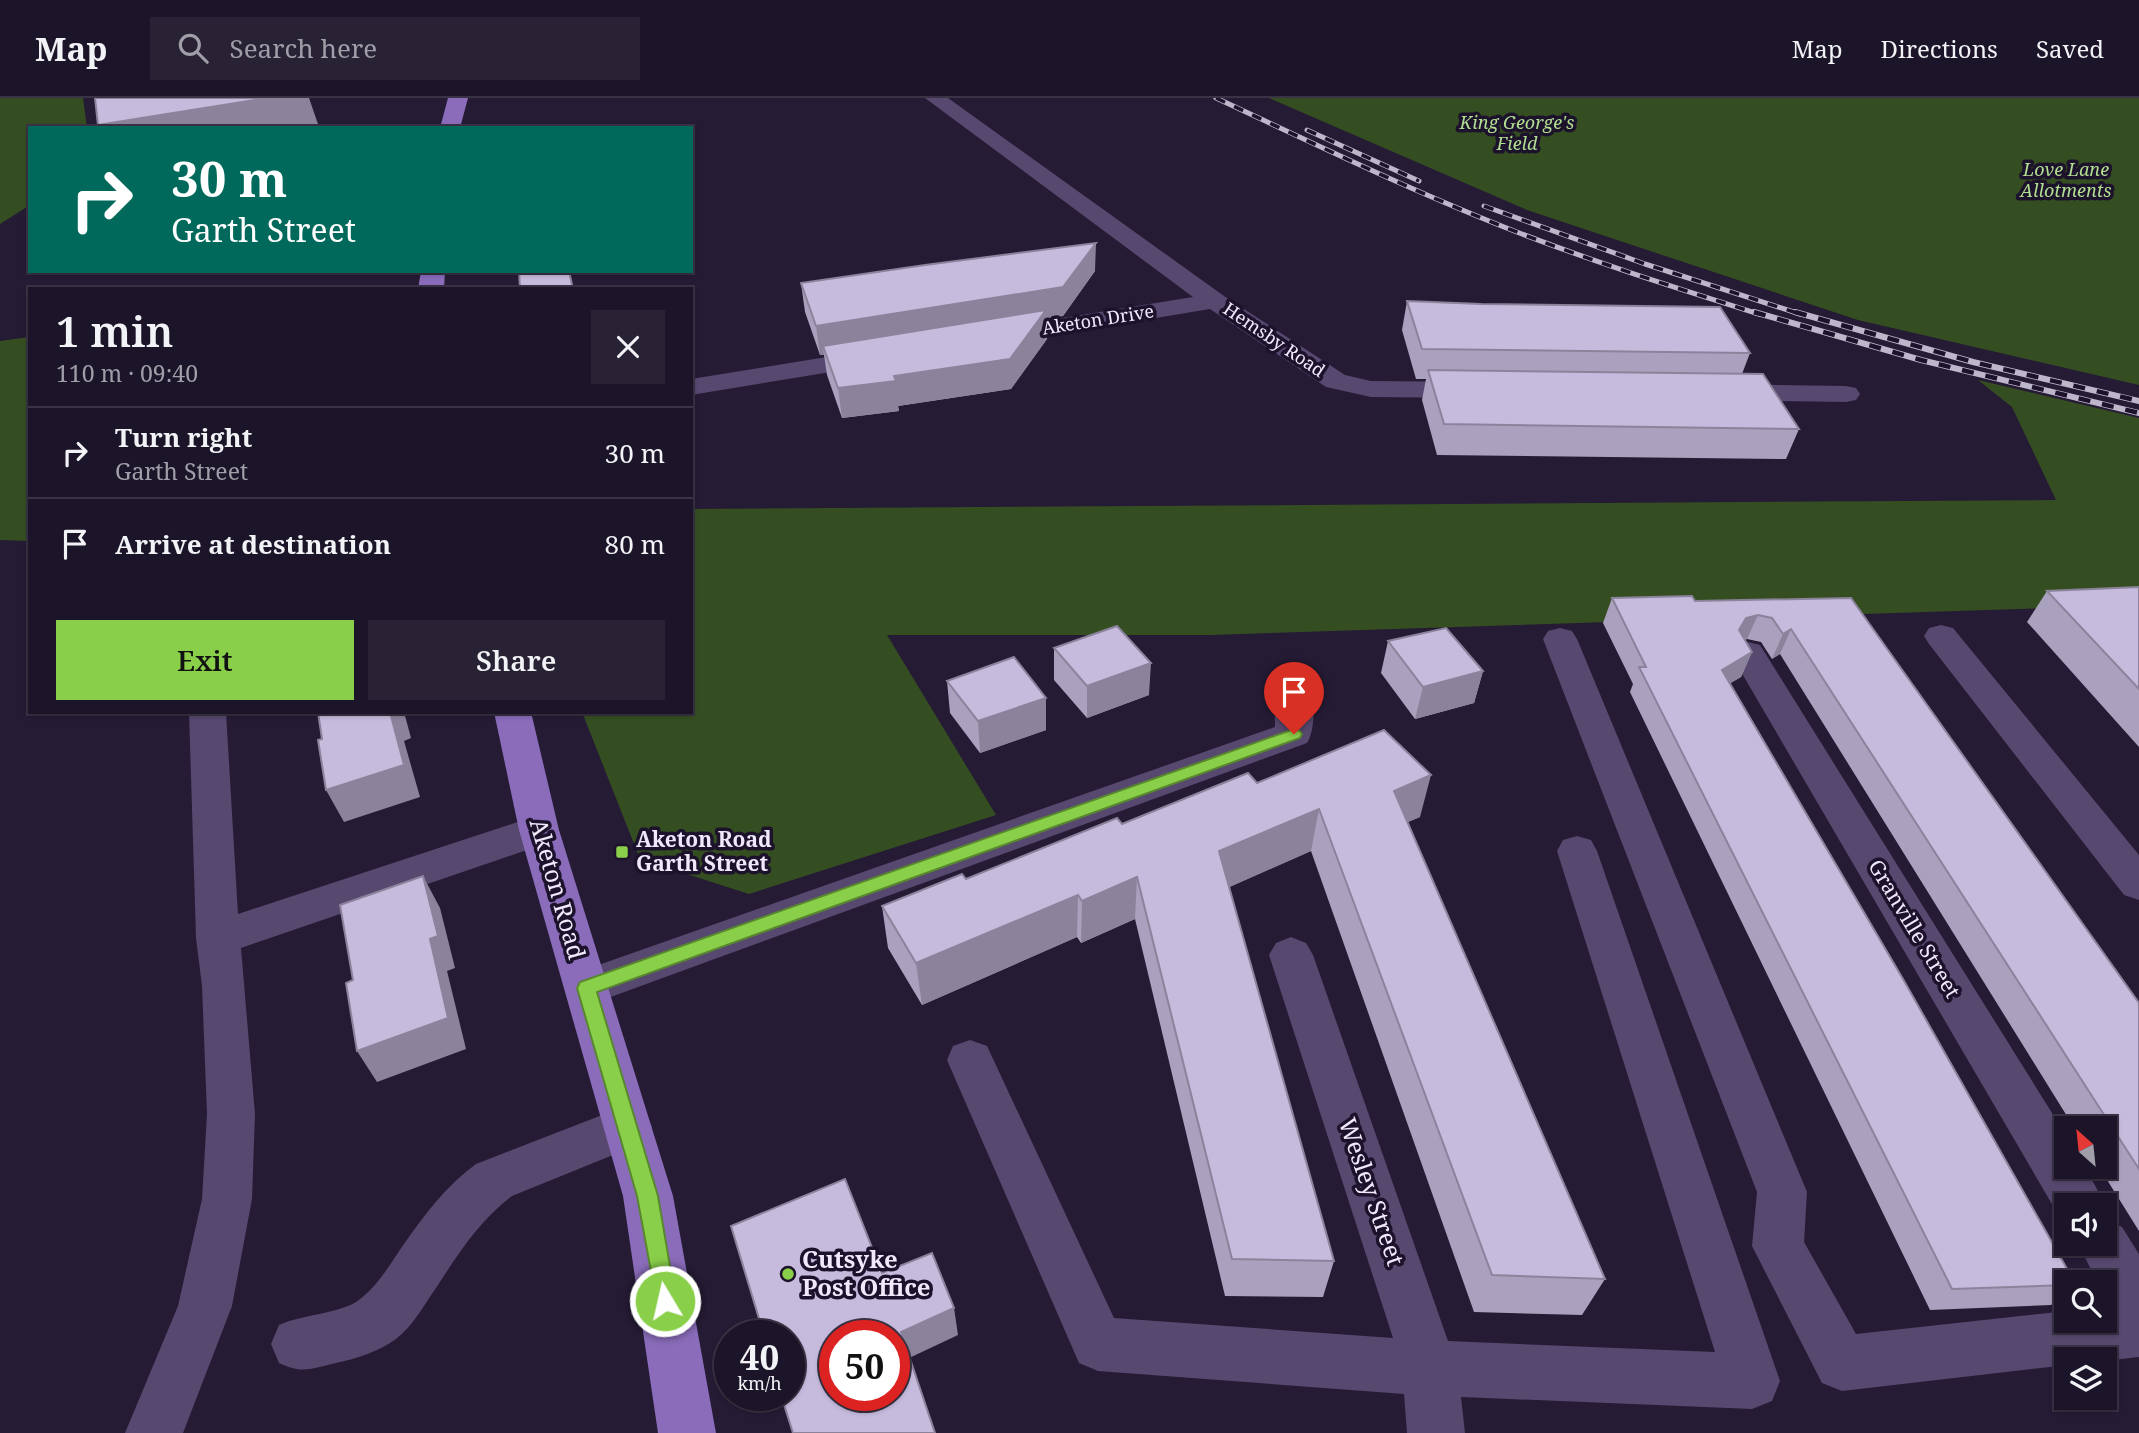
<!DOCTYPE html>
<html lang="en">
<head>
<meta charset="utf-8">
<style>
	body { margin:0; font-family:"Noto Serif",serif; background:#292134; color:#f1f3f6; height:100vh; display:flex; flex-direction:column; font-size:26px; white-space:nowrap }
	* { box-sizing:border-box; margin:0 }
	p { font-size:23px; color:#a09ea8 }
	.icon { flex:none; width:38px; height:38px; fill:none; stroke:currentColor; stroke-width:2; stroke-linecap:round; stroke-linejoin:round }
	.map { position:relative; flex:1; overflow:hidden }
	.side { position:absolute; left:28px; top:189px; width:665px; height:427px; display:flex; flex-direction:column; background:#1c1428; border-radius:0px; box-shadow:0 2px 5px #0004,0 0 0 2px #3a3345 }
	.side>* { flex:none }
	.hud { position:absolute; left:28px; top:28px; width:665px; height:147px; border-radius:0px; box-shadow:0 2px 5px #0004,0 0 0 2px #3a3345; background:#00695c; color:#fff; overflow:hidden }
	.needle { width:46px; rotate:333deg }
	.fabs { position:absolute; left:2054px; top:1018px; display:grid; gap:14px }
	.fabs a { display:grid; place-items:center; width:63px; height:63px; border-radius:0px; background:#1c1428; box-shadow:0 2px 5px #0004,0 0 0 2px #3a3345; font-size:35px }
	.speed { position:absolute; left:714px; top:1222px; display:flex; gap:14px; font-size:35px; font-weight:700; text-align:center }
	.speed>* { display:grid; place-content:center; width:91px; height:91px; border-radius:50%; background:#1c1428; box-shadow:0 2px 5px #0004,0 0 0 2px #3a3345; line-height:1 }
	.speed small { font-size:18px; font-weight:400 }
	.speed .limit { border:10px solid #d22; background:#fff; color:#111 }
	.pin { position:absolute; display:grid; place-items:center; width:60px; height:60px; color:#fff; margin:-72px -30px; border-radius:50% 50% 50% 0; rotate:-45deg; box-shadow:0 0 7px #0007 }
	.pin .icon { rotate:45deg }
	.me { position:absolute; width:77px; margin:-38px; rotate:351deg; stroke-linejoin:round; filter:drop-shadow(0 0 5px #0008) }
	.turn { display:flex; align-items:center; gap:24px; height:147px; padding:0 28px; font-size:32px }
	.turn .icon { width:91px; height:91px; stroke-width:2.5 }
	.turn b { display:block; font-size:49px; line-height:60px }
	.round { display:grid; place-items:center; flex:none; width:74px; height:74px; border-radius:0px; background:#292134 }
	.head { display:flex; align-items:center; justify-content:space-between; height:119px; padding:0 28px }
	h1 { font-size:42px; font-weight:600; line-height:52px }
	.button { display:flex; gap:14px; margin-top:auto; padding:14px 28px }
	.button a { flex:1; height:80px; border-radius:0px; background:#89cf49; color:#111; font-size:28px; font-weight:600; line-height:80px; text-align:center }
	.button a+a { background:#292134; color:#f1f3f6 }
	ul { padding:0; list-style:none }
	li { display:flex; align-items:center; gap:21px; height:91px; padding:0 28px; border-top:2px solid #3a3345 }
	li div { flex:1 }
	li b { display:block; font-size:26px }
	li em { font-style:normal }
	header { display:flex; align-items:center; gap:42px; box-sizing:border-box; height:98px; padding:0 35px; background:#1c1428; border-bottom:2px solid #3a3345 }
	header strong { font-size:33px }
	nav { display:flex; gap:38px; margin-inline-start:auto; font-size:24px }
	.search { width:490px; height:63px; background:#292134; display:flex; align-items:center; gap:18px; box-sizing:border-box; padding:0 24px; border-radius:0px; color:#a09ea8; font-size:26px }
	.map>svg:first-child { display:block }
	.green { fill:#354e21 }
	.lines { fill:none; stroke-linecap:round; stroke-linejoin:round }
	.minor { fill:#56486e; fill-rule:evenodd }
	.major { fill:#8a6cba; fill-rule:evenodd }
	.rail-far1-casing { stroke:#beb7cb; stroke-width:5 }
	.rail-casing { stroke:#beb7cb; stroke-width:6 }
	.rail-far1 { stroke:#1c122b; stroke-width:3.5; stroke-dasharray:10; stroke-linecap:butt }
	.rail { stroke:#1c122b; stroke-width:4.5; stroke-dasharray:12; stroke-linecap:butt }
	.wall { fill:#aaa1be }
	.shaded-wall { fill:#8b839b }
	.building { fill:#c6bbdd; stroke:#8b839b; stroke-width:2; fill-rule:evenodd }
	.route { fill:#89cf49; stroke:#59872f; stroke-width:2 }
	.poi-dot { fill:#89cf49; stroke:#1c122b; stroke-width:2.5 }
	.labels { text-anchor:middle; stroke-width:7; stroke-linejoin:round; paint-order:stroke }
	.far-park-label { font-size:18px; font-style:italic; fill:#b1de91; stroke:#1c122b }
	.far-street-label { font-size:18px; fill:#efe9fb; stroke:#1c122b }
	.poi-label { font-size:21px; font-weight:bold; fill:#efe9fb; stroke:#1c122b; text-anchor:start }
	.street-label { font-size:21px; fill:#efe9fb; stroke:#1c122b }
	.near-street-label { font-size:24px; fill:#efe9fb; stroke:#1c122b }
	.near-poi-label { font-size:24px; font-weight:bold; fill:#efe9fb; stroke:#1c122b; text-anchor:start }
</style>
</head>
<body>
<header>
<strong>Map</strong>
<div class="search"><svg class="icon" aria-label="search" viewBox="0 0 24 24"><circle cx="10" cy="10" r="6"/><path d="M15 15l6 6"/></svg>Search here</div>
<nav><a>Map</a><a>Directions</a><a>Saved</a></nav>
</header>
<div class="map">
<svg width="2139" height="1335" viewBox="0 0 2139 1335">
	<rect width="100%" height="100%" fill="#251b35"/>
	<!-- green -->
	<path class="green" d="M 0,0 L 83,0 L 87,30 L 30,30 L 30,107 L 0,126 Z
		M 1269,0 L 2139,0 L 2139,287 L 1858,222 L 1527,112 Z
		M 30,239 L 30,443 L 0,442 L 0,243 Z
		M 1978,282 L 2139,320 L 2139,507 L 1210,537 L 887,537 L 996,717 L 749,796 L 640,761 L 582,614 L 691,614 L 691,411 L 2056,402 L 2012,309 Z"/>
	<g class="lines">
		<!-- minor -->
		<path class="minor" d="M 925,0 L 948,0 L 1224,198 L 1345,277 L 1371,283 L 1476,284 L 1486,286 L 1490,292 L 1486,298 L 1476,300 L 1371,299 L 1326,289 L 1210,211 L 994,247 L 985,245 L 981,239 L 985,233 L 994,231 L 1193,199 Z
			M 876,251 L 886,253 L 890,259 L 886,265 L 691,297 L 691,281 Z
			M 1722,286 L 1846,288 L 1856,290 L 1860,296 L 1856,302 L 1846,304 L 1722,302 L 1712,300 L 1708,294 L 1712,288 Z
			M 1941,527 L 1953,530 L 2139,757 L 2139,802 L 2124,797 L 1929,546 L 1924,538 L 1929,530 Z
			M 1560,530 L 1572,533 L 1577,541 L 1807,1094 L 1804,1144 L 1856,1236 L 2067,1213 L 2067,1223 L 2105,1223 L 2105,1209 L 2111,1208 L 2105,1198 L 2105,1185 L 2098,1185 L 2078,1146 L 2105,1146 L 2105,1122 L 2122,1129 L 2139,1156 L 2139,1259 L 2105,1263 L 2067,1262 L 2067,1267 L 1842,1293 L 1822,1285 L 1752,1148 L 1757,1094 L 1543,541 L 1548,533 Z
			M 1748,544 L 1760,547 L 2067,1039 L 2067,1069 L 2085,1069 L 2106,1108 L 2105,1111 L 2105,1108 L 2067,1108 L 2067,1126 L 2063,1125 L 1730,555 L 1736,547 Z
			M 1292,573 L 1305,576 C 1315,592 1317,629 1307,645 L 586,908 L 570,903 L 564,890 L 570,877 L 1275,629 L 1274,585 L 1279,576 Z
			M 189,614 L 226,614 L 238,816 L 539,717 L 553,721 L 559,732 L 553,743 L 241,850 L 255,1016 L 252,1101 L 232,1208 L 183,1335 L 125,1335 L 178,1208 L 202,1101 L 207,1016 L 202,888 L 196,840 Z
			M 1577,738 L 1591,742 L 1597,753 L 1780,1283 L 1772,1303 L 1752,1311 L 1461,1299 L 1465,1335 L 1407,1335 L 1404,1296 L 1098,1273 L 1079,1265 L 947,962 L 953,948 L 970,942 L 987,948 L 1114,1220 L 1393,1240 L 1269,857 L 1276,845 L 1291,839 L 1306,845 L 1313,857 L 1448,1243 L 1715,1254 L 1557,753 L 1563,742 Z
			M 628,1007 L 645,1014 L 652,1029 L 645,1044 L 512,1098 C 479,1123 458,1156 436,1190 C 424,1207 413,1228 396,1241 C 380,1253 356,1261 336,1265 C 310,1271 303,1276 279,1265 L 271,1246 L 279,1227 C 301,1217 339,1215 356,1204 C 377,1190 390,1166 404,1146 C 425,1116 446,1088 476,1066 Z"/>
		<!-- major -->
		<path class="major" d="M 448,0 L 468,0 L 460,30 L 440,30 Z
			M 421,173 L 445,173 L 444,191 L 418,191 Z
			M 494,614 L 531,614 L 559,732 L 673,1098 L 716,1335 L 658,1335 L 623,1098 L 519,732 Z"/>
		<!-- rail-far1 casing -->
		<g class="rail-far1-casing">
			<path id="rail-far1" d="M 1216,0 C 1317,47 1418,96 1522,136 C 1600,166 1680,191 1759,216
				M 1307,32 L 1419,83
				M 1484,108 L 1645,166 L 1800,216"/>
		</g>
		<!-- rail casing -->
		<g class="rail-casing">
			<path id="rail" d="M 1754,214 L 1921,262 L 2139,315
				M 1795,214 L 1973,264 L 2139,303"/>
		</g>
		<!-- rail-far1 -->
		<use href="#rail-far1" class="rail-far1"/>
		<!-- rail -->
		<use href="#rail" class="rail"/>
	</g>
	<!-- wall -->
	<path class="wall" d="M 1095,173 L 1063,218 L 1046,220 L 1047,241 L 1011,291 L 898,308 L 899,313 L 842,320 L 827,277 L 824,257 L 820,257 L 805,214 L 801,185 Z
		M 1407,203 L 1750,255 L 1742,276 L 1799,331 L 1786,361 L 1437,357 L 1422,302 L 1426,281 L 1416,281 L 1402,232 Z
		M 2139,489 L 2139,649 L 2027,524 L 2047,493 Z
		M 1612,500 L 1695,503 L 1851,500 L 2139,905 L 2139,1133 L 2099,1069 L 2105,1069 L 2105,1031 L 2075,1031 L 1780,556 L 1772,561 L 1761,544 L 1747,541 L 1745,542 L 1752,554 L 1741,579 L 1730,585 L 2067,1185 L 2067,1194 L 2051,1207 L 1930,1212 L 1630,594 L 1633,586 L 1603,525 Z
		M 1388,543 L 1483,573 L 1474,605 L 1415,621 L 1381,575 Z
		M 1054,550 L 1149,597 L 1087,620 L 1054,582 Z
		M 947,583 L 1046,632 L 980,655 L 950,615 Z
		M 1257,685 L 1420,719 L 1407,724 L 1605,1181 L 1582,1217 L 1474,1214 L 1311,753 L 1229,789 L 1334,1163 L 1323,1199 L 1225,1198 L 1135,821 L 1081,845 L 1077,839 L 922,907 L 888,850 L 882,808 L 966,781 L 1122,726 Z"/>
	<!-- shaded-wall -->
	<path class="shaded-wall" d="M 267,0 L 309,0 L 319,29 L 313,30 L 99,30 L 98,27 Z
		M 1096,145 L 1095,173 L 1063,218 L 1046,220 L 1047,241 L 1011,291 L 898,308 L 899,313 L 842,320 L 838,290 L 823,248 L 824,257 L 820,257 L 816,228 Z
		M 1758,517 L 1747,541 L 1735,544 L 1739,532 L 1746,520 Z
		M 1791,531 L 1780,556 L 1772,561 L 1783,536 Z
		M 1752,554 L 1741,579 L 1711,597 L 1722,572 Z
		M 1151,565 L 1149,597 L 1087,620 L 1087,588 Z
		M 1483,573 L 1474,605 L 1415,621 L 1423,589 Z
		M 1046,600 L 1046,632 L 980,655 L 978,623 Z
		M 390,614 L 404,614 L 411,640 L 404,643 L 420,699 L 344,724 L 326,692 Z
		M 1431,677 L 1420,719 L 1383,735 L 1394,693 Z
		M 1319,711 L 1311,753 L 1214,796 L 1219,753 Z
		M 423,778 L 440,810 L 455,870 L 447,873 L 466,951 L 377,984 L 357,953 L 430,841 Z
		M 1137,779 L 1135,821 L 1081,845 L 1082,803 Z
		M 1078,797 L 1077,839 L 922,907 L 916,865 Z
		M 954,1210 L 958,1237 L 907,1261 L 901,1234 Z"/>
	<!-- building -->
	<path class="building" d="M 95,0 L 267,0 L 98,27 Z
		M 1096,145 L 1063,189 L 816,228 L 801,185 L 925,167 Z
		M 519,173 L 569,173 L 573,191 L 520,191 Z
		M 1407,203 L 1481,206 L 1720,209 L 1750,255 L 1422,251 Z
		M 1046,212 L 1010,261 L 894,278 L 896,283 L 838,290 L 823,248 Z
		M 1428,272 L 1763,276 L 1799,331 L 1444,326 Z
		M 2139,489 L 2139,591 L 2047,493 Z
		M 1692,498 L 1695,503 L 1851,500 L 2139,905 L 2139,1071 L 1791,531 L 1783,536 L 1772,520 L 1758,517 L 1746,520 L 1739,532 L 1752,554 L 1722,572 L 1903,881 L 2075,1185 L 2067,1185 L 2067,1187 L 1952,1191 L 1639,569 L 1646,569 L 1612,500 Z
		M 1117,528 L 1151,565 L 1087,588 L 1054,550 Z
		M 1446,530 L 1483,573 L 1423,589 L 1388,543 Z
		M 1014,559 L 1046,600 L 978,623 L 947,583 Z
		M 318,614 L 390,614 L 404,667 L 326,692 L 318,642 L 322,641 Z
		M 1384,632 L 1431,677 L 1394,693 L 1605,1181 L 1492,1177 L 1319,711 L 1219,753 L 1334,1163 L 1232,1161 L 1137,779 L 1082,803 L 1078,797 L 916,865 L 882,808 L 962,776 L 966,781 L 1117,720 L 1122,726 L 1248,675 L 1257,685 Z
		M 423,778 L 438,838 L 430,841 L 448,920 L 357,953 L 346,885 L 353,882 L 340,807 Z
		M 845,1081 L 882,1175 L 932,1155 L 954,1210 L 901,1234 L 935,1335 L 793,1335 L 781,1297 L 789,1297 L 789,1237 L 764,1237 L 731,1128 ZM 835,1237 L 894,1237 L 894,1297 L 835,1297 Z"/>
	<!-- route -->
	<path class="route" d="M 1294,631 L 1300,633 L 1302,636 L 1300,640 L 597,894 L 658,1098 L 676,1203 L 673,1211 L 665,1214 L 658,1211 L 637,1098 L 577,890 L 580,884 Z"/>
	<!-- markers -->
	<g class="poi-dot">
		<rect x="615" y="747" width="14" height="14" rx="3.5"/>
		<circle cx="788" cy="1176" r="7"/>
	</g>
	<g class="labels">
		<!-- far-park labels -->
		<g class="far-park-label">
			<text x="1517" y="31">King George's<tspan x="1517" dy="21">Field</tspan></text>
			<text x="2066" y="78">Love Lane<tspan x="2066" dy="21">Allotments</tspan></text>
		</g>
		<!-- far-street labels -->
		<g class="far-street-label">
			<text transform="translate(1098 222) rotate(-9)" y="6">Aketon Drive</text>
			<text transform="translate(1274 242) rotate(34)" y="6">Hemsby Road</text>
		</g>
		<!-- poi labels -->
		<g class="poi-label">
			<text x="636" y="749">Aketon Road<tspan x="636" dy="24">Garth Street</tspan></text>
		</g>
		<!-- street labels -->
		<g class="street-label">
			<text transform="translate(1914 831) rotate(59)" y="7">Granville Street</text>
		</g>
		<!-- near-street labels -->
		<g class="near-street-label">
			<text transform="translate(557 791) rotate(74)" y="8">Aketon Road</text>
			<text transform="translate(1371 1094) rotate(71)" y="8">Wesley Street</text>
		</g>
		<!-- near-poi labels -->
		<g class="near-poi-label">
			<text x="802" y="1170">Cutsyke<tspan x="802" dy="28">Post Office</tspan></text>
		</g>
	</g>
</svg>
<div class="fabs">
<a><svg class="needle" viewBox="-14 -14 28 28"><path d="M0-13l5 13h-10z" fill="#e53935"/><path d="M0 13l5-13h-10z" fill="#a09ea8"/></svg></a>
<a><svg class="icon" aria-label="sound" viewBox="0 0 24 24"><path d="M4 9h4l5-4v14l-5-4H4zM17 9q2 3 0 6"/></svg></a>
<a><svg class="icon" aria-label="search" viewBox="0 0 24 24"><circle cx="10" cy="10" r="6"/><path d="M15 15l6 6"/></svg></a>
<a><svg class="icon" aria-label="layers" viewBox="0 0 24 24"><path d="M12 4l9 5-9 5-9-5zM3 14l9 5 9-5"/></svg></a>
</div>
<div class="speed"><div>40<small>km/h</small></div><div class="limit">50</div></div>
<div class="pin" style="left:1294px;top:636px;background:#d93025"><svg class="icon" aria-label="arrive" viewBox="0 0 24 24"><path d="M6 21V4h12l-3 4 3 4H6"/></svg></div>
<svg class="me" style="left:665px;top:1203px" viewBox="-20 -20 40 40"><circle r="17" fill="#89cf49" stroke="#fff" stroke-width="3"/><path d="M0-11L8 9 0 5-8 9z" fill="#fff"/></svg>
<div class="hud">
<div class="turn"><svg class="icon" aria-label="right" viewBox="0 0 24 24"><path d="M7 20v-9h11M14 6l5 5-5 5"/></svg><div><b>30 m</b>Garth Street</div></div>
</div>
<section class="side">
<div class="head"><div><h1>1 min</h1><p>110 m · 09:40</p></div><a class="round"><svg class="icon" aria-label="close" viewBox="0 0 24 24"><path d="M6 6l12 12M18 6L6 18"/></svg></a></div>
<ul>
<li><svg class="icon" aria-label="right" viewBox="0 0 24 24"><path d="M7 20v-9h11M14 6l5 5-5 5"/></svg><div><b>Turn right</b><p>Garth Street</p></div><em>30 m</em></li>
<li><svg class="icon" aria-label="arrive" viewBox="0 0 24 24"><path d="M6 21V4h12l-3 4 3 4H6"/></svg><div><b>Arrive at destination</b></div><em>80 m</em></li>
</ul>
<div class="button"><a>Exit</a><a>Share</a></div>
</section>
</div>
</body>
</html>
